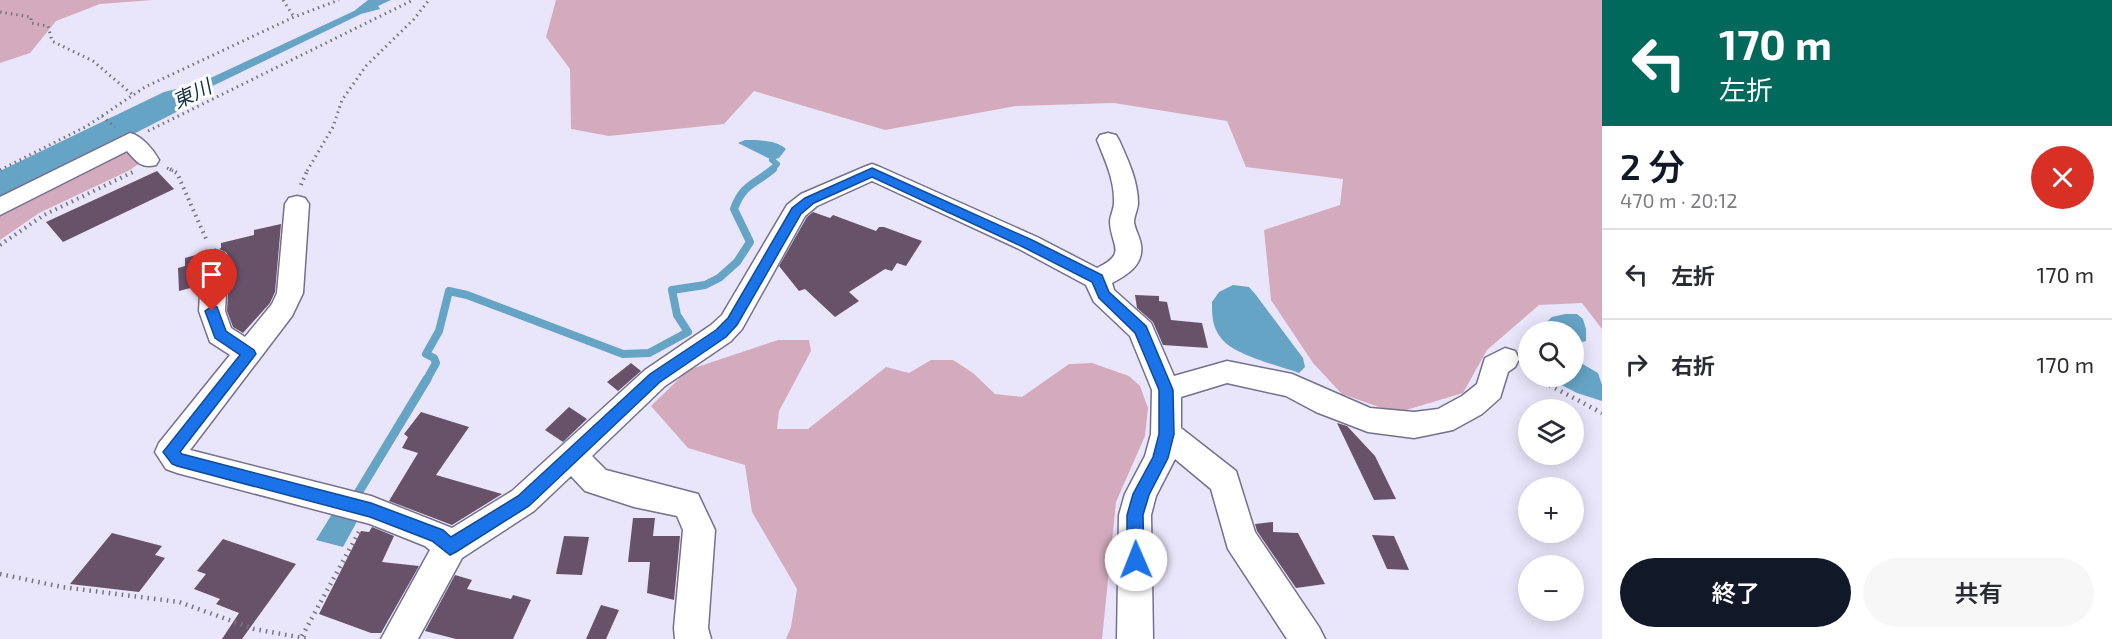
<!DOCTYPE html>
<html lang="ja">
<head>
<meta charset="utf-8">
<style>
	body { margin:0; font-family:"Exo 2","Noto Sans JP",sans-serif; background:#f7f7f7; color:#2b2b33; height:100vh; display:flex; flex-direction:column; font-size:22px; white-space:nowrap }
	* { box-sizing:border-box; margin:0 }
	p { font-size:20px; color:#7c7c81 }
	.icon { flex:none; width:33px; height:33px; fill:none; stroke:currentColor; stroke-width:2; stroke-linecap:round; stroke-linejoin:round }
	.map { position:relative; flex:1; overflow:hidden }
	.details { display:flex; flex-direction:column; background:#fff; width:510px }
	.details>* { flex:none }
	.banner { background:#00695c; color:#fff; overflow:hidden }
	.fabs { position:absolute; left:1518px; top:321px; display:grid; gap:12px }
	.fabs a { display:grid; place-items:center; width:66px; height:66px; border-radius:50%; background:#fff; box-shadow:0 3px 15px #0003; font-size:30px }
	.pin { position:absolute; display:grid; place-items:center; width:51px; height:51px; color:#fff; margin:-62px -26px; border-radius:50% 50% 50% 0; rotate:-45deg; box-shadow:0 0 6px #0007 }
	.pin .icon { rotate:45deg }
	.me { position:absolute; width:66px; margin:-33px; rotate:359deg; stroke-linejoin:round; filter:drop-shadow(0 0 4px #0008) }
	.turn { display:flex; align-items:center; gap:21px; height:126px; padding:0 18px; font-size:27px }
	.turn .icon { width:78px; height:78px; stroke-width:2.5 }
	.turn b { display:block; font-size:42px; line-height:51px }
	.round { display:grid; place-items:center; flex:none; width:63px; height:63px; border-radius:32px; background:#f7f7f7 }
	.headline { display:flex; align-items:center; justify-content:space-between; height:102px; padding:0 18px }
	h1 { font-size:36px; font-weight:600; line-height:45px; color:#111827 }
	.button { display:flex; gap:12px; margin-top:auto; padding:12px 18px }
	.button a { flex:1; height:69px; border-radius:36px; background:#111827; color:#fff; font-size:24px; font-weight:600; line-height:69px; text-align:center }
	.button a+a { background:#f7f7f7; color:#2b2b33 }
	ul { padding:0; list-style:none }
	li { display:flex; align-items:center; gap:18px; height:90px; padding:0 18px; border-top:2px solid #e1e1e2 }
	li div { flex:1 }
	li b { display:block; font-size:22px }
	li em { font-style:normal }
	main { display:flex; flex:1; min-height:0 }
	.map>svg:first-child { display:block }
	.green { fill:#d4abbc }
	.water { fill:#66a4c6 }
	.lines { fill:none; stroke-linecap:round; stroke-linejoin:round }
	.stream-far2 { stroke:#66a4c6; stroke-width:6 }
	.stream-far1 { stroke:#66a4c6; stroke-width:8 }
	.stream { stroke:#66a4c6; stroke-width:9 }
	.river { fill:#66a4c6; fill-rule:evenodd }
	.building { fill:#67526a }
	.street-casing { stroke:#74708e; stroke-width:3 }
	.path-far2 { stroke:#757383; stroke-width:3; stroke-dasharray:1.5 4; stroke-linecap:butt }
	.path-far1 { stroke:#757383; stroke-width:4; stroke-dasharray:1.5 4.5; stroke-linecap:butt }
	.path { stroke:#757383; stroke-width:4.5; stroke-dasharray:1.5 5; stroke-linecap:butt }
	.street { fill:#fff; fill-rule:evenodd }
	.route { fill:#1a73e8; stroke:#114b97; stroke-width:1.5 }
	.labels { text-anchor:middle; stroke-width:6; stroke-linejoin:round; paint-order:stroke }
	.far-water-label { font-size:20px; font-style:italic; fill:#133140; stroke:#fff }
</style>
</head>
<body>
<main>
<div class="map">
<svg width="1602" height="639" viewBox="0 0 1602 639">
	<rect width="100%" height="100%" fill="#e9e6fb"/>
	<!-- green -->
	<path class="green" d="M 0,0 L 153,0 L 100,4 L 56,21 L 30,53 L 0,63 Z
		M 556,0 L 1602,0 L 1602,329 L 1582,303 L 1539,305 L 1487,350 L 1463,393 L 1396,413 L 1342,394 L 1313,363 L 1271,300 L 1264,230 L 1340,205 L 1343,179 L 1246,167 L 1227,121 L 1114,103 L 1016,106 L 885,130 L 754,91 L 724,124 L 609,136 L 571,129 L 570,69 L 546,37 Z
		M 124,149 L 141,162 L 130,170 L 39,213 L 0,240 L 0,213 Z
		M 778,340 L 809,340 L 811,351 L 779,411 L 777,429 L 808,429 L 886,367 L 909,373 L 931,360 L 953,360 L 973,373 L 995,394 L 1022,397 L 1069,364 L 1092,363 L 1129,376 L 1140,386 L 1148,408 L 1145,436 L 1116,502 L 1102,639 L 786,639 L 791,627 L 797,589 L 752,512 L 745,465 L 688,448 L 651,406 L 688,370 Z"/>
	<!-- water -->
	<path class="water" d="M 368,0 L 391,0 L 378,6 L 380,9 L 361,14 L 194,95 L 196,97 L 182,100 L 127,129 L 118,123 L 185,87 L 187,89 L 354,11 Z
		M 109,126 L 118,134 L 9,186 L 10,190 L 0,193 L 0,180 Z
		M 745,140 C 758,140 776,140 786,149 L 779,158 L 772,160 L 738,143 Z
		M 1233,285 L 1249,287 L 1256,295 L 1303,358 L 1305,367 L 1299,373 C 1280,366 1233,355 1221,338 C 1212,327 1212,315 1212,302 L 1219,292 Z
		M 1565,314 L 1577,314 L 1583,319 L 1586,329 L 1586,341 L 1574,344 L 1574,332 L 1537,331 L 1552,317 Z
		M 1574,359 L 1598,373 L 1602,385 L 1602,401 L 1577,393 L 1546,377 L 1574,376 Z
		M 335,509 L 360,516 L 343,547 L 316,540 Z"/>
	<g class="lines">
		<!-- stream-far2 -->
		<path class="stream-far2" d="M 771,171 L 777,164 L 772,160"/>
		<!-- stream-far1 -->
		<path class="stream-far1" d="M 426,381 L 436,363 L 434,358 L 426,354 L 439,331 L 449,291 L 467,295 L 623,354 L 649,353 L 688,332 L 677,315 L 672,290 L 705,285 L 719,278 L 737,262 L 750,242 L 734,209 C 743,184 754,185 773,169"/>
		<!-- stream -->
		<path class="stream" d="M 355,498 L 427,379"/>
		<!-- river -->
		<path class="river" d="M 176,89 L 188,92 L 193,99 L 188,106 L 13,196 L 0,200 L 0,171 L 164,92 Z"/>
	</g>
	<!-- building -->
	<path class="building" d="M 157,171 L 174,189 L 63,242 L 46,222 Z
		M 813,212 L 830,218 L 833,215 L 876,231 L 879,227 L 884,227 L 922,241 L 906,266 L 897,263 L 892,271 L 885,269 L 849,292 L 859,301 L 835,317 L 805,289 L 799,291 L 779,266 L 807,217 Z
		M 281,224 L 275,292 L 270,303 L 243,333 L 233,327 L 227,311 L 230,259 L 226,252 L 219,249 L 221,248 L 221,243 L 254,235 L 254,230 Z
		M 203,253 L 200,259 L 198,286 L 179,291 L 178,268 L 185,266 L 185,258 Z
		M 1135,295 L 1159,296 L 1159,301 L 1167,302 L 1171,320 L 1202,323 L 1208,348 L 1163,345 L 1153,322 L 1137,308 Z
		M 631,363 L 641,371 L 618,391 L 607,382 Z
		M 569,407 L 587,419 L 563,442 L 545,430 Z
		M 421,412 L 469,427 L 436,475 L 502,494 L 452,525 L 389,501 L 418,453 L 402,448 L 408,437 L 404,434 Z
		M 1337,423 L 1347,426 L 1375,456 L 1396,499 L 1374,500 Z
		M 633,518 L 655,518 L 653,536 L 680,536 L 674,600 L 647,593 L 650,562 L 628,562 Z
		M 1273,522 L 1273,532 L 1298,533 L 1325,584 L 1296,588 L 1257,531 L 1255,524 Z
		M 372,527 L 394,536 L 382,562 L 419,566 L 381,633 L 371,633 L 319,614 L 361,531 L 369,532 Z
		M 112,533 L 162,546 L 155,555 L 165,558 L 139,592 L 70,584 Z
		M 1372,535 L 1394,536 L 1409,570 L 1387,569 Z
		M 564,536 L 589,537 L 582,575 L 556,574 Z
		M 223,539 L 296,564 L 242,639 L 222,639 L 239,613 L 216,604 L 220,599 L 194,589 L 206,574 L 197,571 Z
		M 455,575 L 472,580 L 467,589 L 511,599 L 513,595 L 531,600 L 513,639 L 456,639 L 425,631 Z
		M 601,605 L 619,610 L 606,639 L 586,639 Z"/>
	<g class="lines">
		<!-- street casing -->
		<g class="street-casing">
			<path id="street" d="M 130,133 C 142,136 153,149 159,160 L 156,165 C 141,169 136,161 127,151 L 0,215 L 0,197 Z
				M 1108,133 L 1116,135 L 1119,140 C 1128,160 1138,181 1138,203 C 1138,209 1134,216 1134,222 C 1135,230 1140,237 1141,245 C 1144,265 1127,275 1112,283 L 1114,290 L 1151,323 L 1174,376 L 1227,361 L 1292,374 L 1370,408 L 1414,412 L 1438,409 L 1462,396 L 1477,384 L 1485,358 L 1505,348 L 1515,351 L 1519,359 L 1515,367 L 1508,372 L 1500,398 L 1482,414 L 1453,430 L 1414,438 L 1368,432 L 1316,412 L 1286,396 L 1227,383 L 1181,397 L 1181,428 L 1236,471 L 1255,532 L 1319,627 L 1325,639 L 1287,639 L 1228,549 L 1211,489 L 1175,459 L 1156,496 L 1151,515 L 1153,639 L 1117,639 L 1119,515 L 1125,494 L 1145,456 L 1151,434 L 1152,390 L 1130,336 L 1094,302 L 1086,285 L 1019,249 L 872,181 L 817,206 L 805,216 L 742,329 L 731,341 L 665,386 L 592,456 L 606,470 L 698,494 L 715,530 L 708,628 L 711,639 L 675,639 L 674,628 L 683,530 L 677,516 L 634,507 L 585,491 L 571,476 L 534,511 L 462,558 L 418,639 L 381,639 L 430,550 L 425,546 L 370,524 L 177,473 L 166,469 L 155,452 L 159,443 L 230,355 L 210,342 L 199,311 L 202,259 L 206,253 L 215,250 L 224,253 L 228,259 L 225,311 L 231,328 L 245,337 L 272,304 L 277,293 L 285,204 L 289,198 L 297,196 L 305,198 L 309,204 L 303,293 L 292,316 L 190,450 L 371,496 L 452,528 L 512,491 L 645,370 L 711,325 L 722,315 L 787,205 L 801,194 L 864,167 L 872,164 L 880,167 L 1037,237 L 1097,268 C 1128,253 1111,246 1110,222 C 1110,216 1114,209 1114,203 C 1115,181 1105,160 1097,140 L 1100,135 Z"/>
		</g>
		<!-- path-far2 -->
		<path class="path-far2" d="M 283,0 L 294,17
			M 0,12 L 31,17 L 31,23 L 48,26 L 52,41 L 93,61 L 133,95
			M 102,116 L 115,127
			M 148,131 L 413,0
			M 167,168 L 173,171
			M 0,170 L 87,126 L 145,87 L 294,17 L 339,0
			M 307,171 L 333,127 L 342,100 L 366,66 L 414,19 L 429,0"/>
		<!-- path-far1 -->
		<path class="path-far1" d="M 170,169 L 177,173 L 207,241
			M 301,185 L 308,169
			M 0,245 L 44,215 L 133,172
			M 1532,376 L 1541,381"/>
		<!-- path -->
		<path class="path" d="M 1538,379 L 1602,413
			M 0,574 L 62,587 L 179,602 L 254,629 L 309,639
			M 302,636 L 359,532"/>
		<!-- street -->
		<use href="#street" class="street"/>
	</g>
	<!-- route -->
	<path class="route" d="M 872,168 L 1032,240 L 1102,275 L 1109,292 L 1146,326 L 1173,390 L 1174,434 L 1168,458 L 1149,495 L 1143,515 L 1144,560 L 1142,566 L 1136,568 L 1130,566 L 1127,560 L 1127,515 L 1133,494 L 1153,457 L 1159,434 L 1159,390 L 1135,333 L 1099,298 L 1092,282 L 1023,247 L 872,177 L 814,203 L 801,214 L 737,325 L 726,337 L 660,382 L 529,506 L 456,552 L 450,555 L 432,541 L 370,517 L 177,466 L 172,464 L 163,452 L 240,355 L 215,338 L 205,311 L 212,306 L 217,307 L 226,331 L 254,350 L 256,354 L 180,452 L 182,454 L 371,503 L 443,530 L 451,537 L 518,496 L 650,374 L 716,330 L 728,318 L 792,208 L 805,198 Z"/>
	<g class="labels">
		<!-- far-water labels -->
		<g class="far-water-label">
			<text transform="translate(192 94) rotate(-26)" y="7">東川</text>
		</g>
	</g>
</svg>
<div class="fabs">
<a><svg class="icon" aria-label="search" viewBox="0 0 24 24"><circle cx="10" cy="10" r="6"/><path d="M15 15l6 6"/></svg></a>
<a><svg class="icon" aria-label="layers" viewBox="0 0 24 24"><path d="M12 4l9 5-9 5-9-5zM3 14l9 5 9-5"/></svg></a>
<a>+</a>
<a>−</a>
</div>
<div class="pin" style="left:212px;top:311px;background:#d93025"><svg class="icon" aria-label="arrive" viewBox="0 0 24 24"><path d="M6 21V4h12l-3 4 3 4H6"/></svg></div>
<svg class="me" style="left:1136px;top:560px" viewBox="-20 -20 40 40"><circle r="19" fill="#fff"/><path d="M0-13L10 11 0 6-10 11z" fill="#1a73e8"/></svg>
</div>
<section class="details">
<div class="banner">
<div class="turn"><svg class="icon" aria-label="left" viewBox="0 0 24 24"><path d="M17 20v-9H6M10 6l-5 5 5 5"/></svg><div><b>170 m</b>左折</div></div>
</div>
<div class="headline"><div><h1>2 分</h1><p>470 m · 20:12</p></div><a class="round" style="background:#d93025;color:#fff"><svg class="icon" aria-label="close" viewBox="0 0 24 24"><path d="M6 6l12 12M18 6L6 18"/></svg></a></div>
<ul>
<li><svg class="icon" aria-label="left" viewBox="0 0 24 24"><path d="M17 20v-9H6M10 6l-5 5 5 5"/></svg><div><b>左折</b></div><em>170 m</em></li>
<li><svg class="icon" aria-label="right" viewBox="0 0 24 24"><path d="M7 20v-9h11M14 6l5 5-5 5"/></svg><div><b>右折</b></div><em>170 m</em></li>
</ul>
<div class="button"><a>終了</a><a>共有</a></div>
</section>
</main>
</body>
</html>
